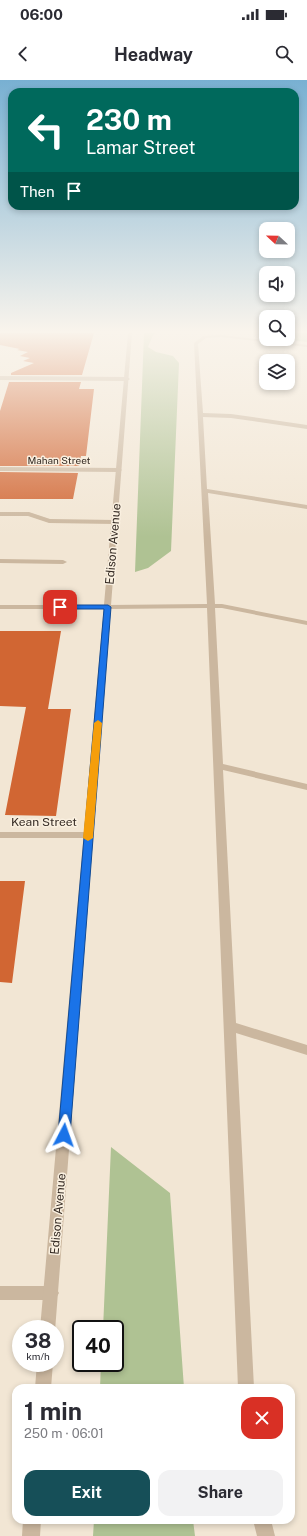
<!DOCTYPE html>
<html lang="en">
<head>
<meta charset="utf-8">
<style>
	body { margin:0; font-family:"Public Sans",sans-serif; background:#f2f2f3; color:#2b2b33; height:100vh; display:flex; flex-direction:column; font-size:15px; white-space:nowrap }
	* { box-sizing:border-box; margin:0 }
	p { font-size:13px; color:#7c7c81 }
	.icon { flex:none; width:22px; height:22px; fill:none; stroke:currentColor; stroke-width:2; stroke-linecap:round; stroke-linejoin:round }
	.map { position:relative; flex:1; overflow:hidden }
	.drawer { position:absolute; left:12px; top:1304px; width:283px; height:140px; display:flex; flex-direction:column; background:#fff; border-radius:12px; box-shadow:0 2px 6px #0003 }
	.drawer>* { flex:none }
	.hud { position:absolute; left:8px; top:8px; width:291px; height:122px; border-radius:12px; box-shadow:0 2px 6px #0003; background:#00695c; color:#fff; overflow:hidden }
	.needle { width:26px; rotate:292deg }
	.tools { position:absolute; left:259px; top:142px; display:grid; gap:8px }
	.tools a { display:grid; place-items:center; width:36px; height:36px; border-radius:8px; background:#fff; box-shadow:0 2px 6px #0003; font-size:20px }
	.speed { position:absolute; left:12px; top:1240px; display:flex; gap:8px; font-size:20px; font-weight:700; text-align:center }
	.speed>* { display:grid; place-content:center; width:52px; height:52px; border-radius:50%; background:#fff; box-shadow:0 2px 6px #0003; line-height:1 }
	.speed small { font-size:10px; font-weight:400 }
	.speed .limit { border:2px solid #111; border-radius:6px; background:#fff; color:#111 }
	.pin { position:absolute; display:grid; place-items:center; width:34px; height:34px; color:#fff; margin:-17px; border-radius:8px; box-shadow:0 2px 6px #0006 }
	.me { position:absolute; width:44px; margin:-22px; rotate:4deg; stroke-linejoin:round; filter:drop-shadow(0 0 3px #0008) }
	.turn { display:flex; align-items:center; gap:14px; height:84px; padding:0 12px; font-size:18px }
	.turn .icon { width:52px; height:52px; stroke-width:2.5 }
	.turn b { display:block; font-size:28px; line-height:34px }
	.then { display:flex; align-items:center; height:38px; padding:0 12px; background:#0003; gap:8px; font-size:15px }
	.round { display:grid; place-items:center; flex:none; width:42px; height:42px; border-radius:12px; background:#f2f2f3 }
	.summary { display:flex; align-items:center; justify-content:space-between; height:68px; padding:0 12px }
	h1 { font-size:24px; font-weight:700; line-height:30px }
	.cta { display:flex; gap:8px; margin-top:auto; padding:8px 12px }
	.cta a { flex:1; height:46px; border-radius:12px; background:#164f58; color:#fff; font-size:16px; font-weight:700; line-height:46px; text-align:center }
	.cta a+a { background:#f2f2f3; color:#2b2b33 }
	.status { display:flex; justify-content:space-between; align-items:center; height:28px; padding:0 20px; background:#fff; direction:ltr }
	.status svg { height:11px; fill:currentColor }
	header { display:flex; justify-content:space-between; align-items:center; height:52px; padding:0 12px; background:#fff; font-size:18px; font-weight:700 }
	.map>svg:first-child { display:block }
	.green { fill:#afc293 }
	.building { fill:#d16633 }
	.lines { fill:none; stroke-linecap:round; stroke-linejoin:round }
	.service { fill:#cbb79f; fill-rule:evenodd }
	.minor { fill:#cbb79f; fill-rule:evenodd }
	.tertiary { fill:#cbb79f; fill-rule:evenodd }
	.route { fill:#1a73e8; stroke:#114b97 }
	.slow { fill:#f59e0b }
	.labels { text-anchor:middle; stroke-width:3; stroke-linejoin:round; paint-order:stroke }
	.far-street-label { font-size:10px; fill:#342a23; stroke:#faf0e0 }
	.street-label { font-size:12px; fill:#342a23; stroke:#faf0e0 }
</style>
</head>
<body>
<div class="status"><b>06:00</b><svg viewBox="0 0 49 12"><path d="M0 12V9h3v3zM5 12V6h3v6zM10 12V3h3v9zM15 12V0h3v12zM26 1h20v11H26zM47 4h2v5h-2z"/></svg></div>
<header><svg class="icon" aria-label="back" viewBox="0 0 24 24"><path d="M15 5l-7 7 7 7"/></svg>Headway<svg class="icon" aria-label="search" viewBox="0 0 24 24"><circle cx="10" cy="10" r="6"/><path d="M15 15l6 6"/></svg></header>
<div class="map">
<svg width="307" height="1456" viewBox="0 0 307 1456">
	<rect width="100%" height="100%" fill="#f2e6d4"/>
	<!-- green -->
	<path class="green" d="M 144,253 L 156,253 L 153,255 L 148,267 L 156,272 L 173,276 L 179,283 L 171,471 L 148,488 L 135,492 Z
		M 288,253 L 307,253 L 307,262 L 281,259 L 288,259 Z
		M 111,1067 L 170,1113 L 184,1308 L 100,1308 L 101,1283 L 115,1283 L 115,1249 L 103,1249 Z
		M 94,1440 L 193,1440 L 195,1456 L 93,1456 Z"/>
	<!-- building -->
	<path class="building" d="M 0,253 L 94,253 L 82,295 L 11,295 L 11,293 L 34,283 L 23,281 L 30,278 L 20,276 L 28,272 L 17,270 L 20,269 L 0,265 Z
		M 9,302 L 81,302 L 79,309 L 94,309 L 86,376 L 81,376 L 79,386 L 0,386 L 0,331 Z
		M 0,392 L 78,393 L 73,419 L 0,419 Z
		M 0,551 L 61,551 L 48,629 L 71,629 L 56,736 L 5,735 L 26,627 L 0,626 Z
		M 0,801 L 25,801 L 12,903 L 0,902 Z"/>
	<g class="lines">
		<!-- service -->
		<path class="service" d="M 221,255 L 307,265 L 307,267 L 221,257 L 206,258 L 198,264 L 203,333 L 231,334 L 307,345 L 307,349 L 231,338 L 203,337 L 207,409 L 307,425 L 307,429 L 208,413 L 215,524 L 222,524 L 307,541 L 307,545 L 222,528 L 215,528 L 223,684 L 307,704 L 307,710 L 223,690 L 236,943 L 307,965 L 307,975 L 236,953 L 254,1308 L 238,1308 L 207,528 L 108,529 L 104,527 L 108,525 L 207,524 L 194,263 L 203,256 Z
			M 0,432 L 29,432 L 50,439 L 115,440 L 118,442 L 115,444 L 49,443 L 28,436 L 0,436 Z
			M 0,479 L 63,480 L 67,482 L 63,484 L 0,483 Z
			M 253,1440 L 271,1440 L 275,1456 L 257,1456 Z"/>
		<!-- minor -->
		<path class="minor" d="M 0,296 L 127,297 L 130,299 L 127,301 L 0,300 Z
			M 0,387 L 119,388 L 122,390 L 119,392 L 0,391 Z
			M 0,525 L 108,525 L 112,527 L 108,529 L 0,529 Z
			M 0,752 L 88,752 L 93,755 L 88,758 L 0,758 Z
			M 0,1206 L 51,1206 L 56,1208 L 59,1213 L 56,1218 L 51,1220 L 0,1220 Z"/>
		<!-- tertiary -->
		<path class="tertiary" d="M 128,253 L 132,253 L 55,1251 L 55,1249 L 40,1249 Z
			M 37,1283 L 53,1283 L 51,1308 L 35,1308 Z
			M 23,1440 L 41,1440 L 40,1456 L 22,1456 Z"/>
	</g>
	<!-- sky -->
	<linearGradient id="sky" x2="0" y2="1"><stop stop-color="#78b0d2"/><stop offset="0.55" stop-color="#f9f4ec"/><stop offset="1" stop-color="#f9f4ec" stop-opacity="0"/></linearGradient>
	<rect width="307" height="457" fill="url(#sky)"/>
	<!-- route -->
	<path class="route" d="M 60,525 L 108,525 L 111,527 L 70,1055 L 68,1059 L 64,1061 L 60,1059 L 58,1055 L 104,529 L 57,529 L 57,526 Z"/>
	<!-- slow -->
	<path class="slow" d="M 98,640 L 102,643 L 93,758 L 88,761 L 83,758 L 94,643 Z"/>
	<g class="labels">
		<!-- far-street labels -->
		<g class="far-street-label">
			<text x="59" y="384">Mahan Street</text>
		</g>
		<!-- street labels -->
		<g class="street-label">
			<text transform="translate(113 464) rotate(-85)" y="4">Edison Avenue</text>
			<text x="44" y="746">Kean Street</text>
			<text transform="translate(58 1134) rotate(-85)" y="4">Edison Avenue</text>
		</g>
	</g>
</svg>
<div class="tools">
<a><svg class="needle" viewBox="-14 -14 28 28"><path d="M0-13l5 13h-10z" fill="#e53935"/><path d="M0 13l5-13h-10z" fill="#7c7c81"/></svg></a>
<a><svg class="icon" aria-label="sound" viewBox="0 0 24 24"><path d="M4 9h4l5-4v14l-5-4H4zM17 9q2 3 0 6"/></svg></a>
<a><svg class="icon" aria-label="search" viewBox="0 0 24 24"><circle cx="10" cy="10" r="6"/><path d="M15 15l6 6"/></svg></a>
<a><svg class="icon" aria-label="layers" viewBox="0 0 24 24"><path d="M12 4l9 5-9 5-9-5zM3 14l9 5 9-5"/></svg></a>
</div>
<div class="speed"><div>38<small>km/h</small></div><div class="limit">40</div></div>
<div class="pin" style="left:60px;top:527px;background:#d93025"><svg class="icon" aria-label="arrive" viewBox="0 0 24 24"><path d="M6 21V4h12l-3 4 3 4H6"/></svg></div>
<svg class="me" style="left:64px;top:1055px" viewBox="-20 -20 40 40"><path d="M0-17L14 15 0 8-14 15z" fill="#1a73e8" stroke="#fff" stroke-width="4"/></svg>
<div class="hud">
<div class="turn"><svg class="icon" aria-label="left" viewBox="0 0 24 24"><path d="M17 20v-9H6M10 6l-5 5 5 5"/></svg><div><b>230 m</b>Lamar Street</div></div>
<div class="then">Then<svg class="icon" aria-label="arrive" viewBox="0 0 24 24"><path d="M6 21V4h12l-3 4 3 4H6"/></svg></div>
</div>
<section class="drawer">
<div class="summary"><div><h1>1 min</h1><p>250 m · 06:01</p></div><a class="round" style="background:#d93025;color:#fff"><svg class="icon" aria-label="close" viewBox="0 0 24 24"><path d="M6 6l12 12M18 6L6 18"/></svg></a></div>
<div class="cta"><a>Exit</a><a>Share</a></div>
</section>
</div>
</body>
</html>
